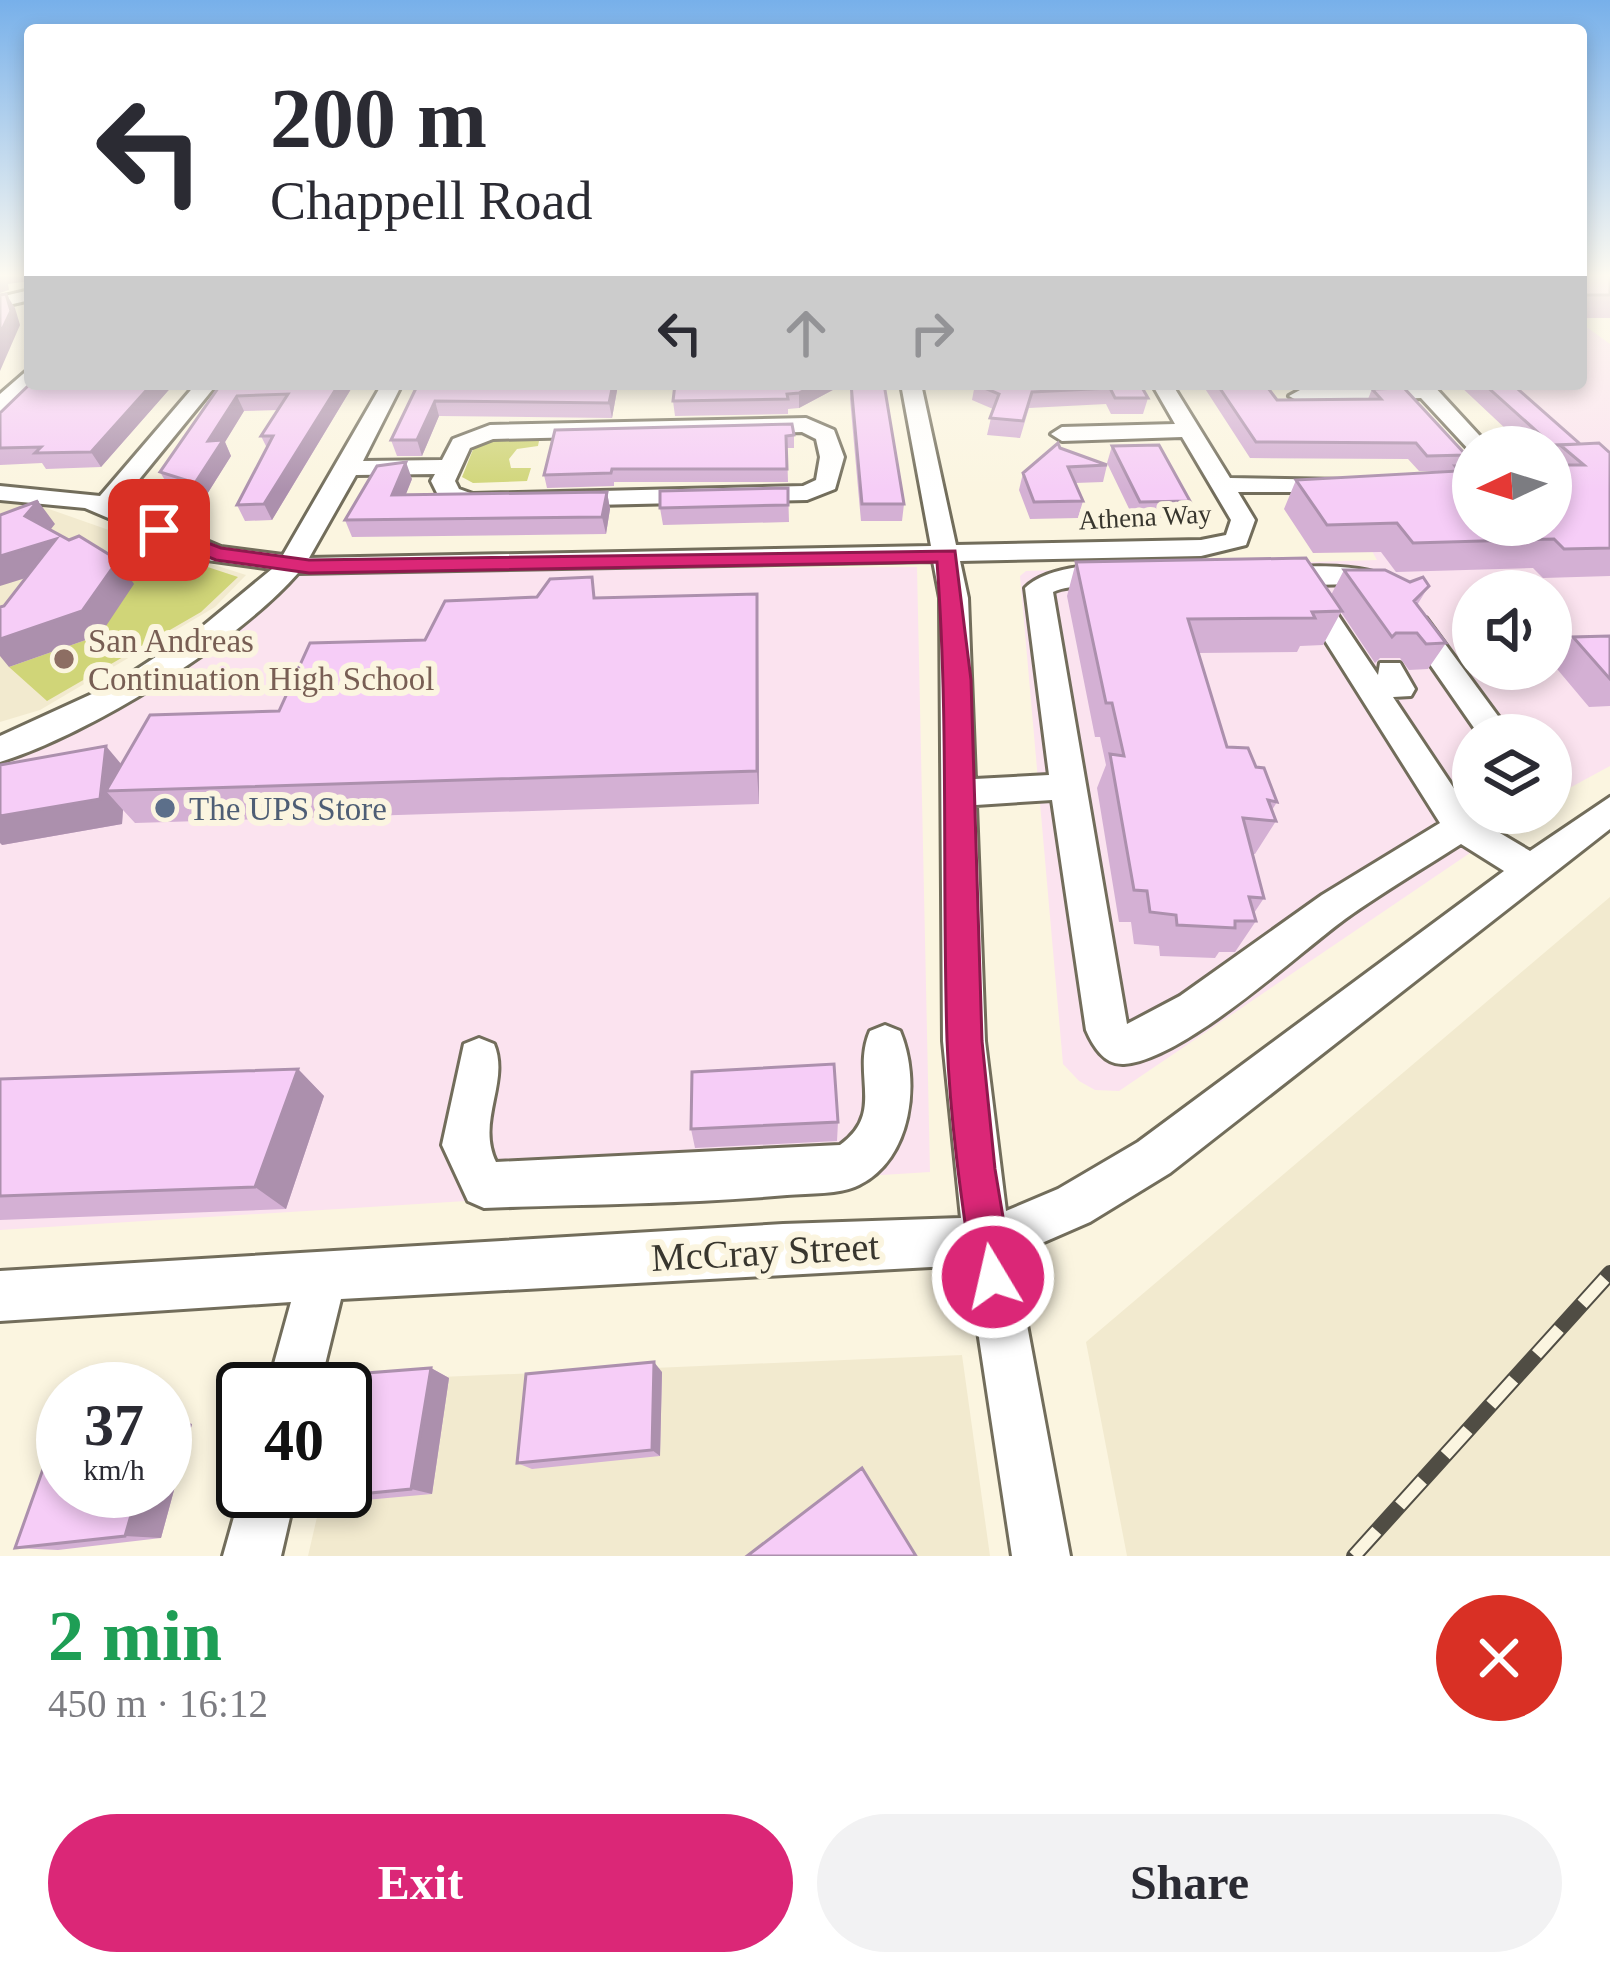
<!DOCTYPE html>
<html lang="en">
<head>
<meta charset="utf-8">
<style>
	body { margin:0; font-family:Georgia,serif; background:#f2f2f3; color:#2b2b33; height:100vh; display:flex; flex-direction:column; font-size:45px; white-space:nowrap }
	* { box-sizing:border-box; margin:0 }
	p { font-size:39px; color:#7c7c81 }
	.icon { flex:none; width:66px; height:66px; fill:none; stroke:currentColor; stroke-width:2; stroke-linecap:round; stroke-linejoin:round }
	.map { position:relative; height:1556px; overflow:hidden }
	.side { display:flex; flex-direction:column; background:#fff; flex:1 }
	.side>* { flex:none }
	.hud { position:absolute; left:24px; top:24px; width:1563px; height:366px; border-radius:12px; box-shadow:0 6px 18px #0003; background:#fff; color:#2b2b33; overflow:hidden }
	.needle { width:78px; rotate:266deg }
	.controls { position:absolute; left:1452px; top:426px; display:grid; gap:24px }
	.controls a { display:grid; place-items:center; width:120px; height:120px; border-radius:50%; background:#fff; box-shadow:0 6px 18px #0003; font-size:60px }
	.speed { position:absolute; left:36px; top:1362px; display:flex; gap:24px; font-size:60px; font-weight:700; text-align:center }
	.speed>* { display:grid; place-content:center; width:156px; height:156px; border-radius:50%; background:#fff; box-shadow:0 6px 18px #0003; line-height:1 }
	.speed small { font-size:30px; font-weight:400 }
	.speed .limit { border:6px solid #111; border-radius:18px; background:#fff; color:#111 }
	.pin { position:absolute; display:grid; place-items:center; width:102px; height:102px; color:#fff; margin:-51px; border-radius:24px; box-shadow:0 6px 18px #0006 }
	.me { position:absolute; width:132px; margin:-66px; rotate:351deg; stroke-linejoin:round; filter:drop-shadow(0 0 9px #0008) }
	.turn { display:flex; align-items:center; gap:42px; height:252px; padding:0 48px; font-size:54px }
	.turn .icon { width:156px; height:156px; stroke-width:2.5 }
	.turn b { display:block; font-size:84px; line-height:102px }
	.lanes { display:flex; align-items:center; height:114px; padding:0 48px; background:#0003; justify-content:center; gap:60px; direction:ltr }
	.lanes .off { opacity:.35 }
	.round { display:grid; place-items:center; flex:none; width:126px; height:126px; border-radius:63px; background:#f2f2f3 }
	.summary { display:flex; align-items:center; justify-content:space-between; height:204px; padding:0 48px }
	h1 { font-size:72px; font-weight:600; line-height:90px; color:#1e9e55 }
	.cta { display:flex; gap:24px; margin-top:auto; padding:24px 48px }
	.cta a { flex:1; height:138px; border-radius:72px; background:#db2777; color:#fff; font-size:48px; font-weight:600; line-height:138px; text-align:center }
	.cta a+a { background:#f2f2f3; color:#2b2b33 }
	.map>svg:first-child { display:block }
	.commercial { fill:#fbe3ef; fill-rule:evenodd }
	.built { fill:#f2eacf }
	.green { fill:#d0d578 }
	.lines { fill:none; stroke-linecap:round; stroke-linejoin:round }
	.minor-casing { stroke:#726d5b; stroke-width:6 }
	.minor { fill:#fff; fill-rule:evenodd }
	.rail-casing { stroke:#504d44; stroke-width:16 }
	.rail { stroke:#fbf5e0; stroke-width:12; stroke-dasharray:34; stroke-linecap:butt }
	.wall { fill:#d4b0d4 }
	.shaded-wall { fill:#ac90ad }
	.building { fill:#f6cdf7; stroke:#ac90ad; stroke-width:3 }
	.route { fill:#db2777; stroke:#8e194d; stroke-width:3 }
	.education-dot { fill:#8d6e63; stroke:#fbf5e0; stroke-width:4.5 }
	.service-dot { fill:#5c6f8a; stroke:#fbf5e0; stroke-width:4.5 }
	.labels { text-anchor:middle; stroke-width:12; stroke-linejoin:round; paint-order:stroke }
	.far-street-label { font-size:27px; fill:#38362e; stroke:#fbf5e0 }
	.education-label { font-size:33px; fill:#785e54; stroke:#fbf5e0; text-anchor:start }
	.service-label { font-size:33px; fill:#4e5e75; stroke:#fbf5e0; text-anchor:start }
	.near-street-label { font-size:39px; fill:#38362e; stroke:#fbf5e0 }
</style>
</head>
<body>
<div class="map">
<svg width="1610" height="1556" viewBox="0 0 1610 1556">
	<rect width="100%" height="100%" fill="#fbf5e0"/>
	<!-- commercial -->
	<path class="commercial" d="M 1581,323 L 1610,344 L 1610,487 L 1502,384 L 1581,384 Z
		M 1610,528 L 1610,766 L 1551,798 L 1551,735 L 1473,735 L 1473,813 L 1529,813 L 1119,1091 L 1095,1090 L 1079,1081 L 1063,1064 L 1020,576 L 1026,571 L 1377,560 L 1363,535 ZM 1473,591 L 1551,591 L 1551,669 L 1473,669 Z
		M 917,567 L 930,1172 L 0,1230 L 0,750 L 104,709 L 286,571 Z"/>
	<!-- built -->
	<path class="built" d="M 29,502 L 143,542 L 246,575 L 215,607 L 40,710 L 0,722 L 0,503 Z
		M 1610,897 L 1610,1556 L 1127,1556 L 1086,1342 Z
		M 962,1355 L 990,1556 L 308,1556 L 323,1491 L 345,1491 L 347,1381 Z"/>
	<!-- green -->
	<path class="green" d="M 540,436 L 538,446 L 517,449 L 509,459 L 511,468 L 531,468 L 527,481 L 473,483 L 462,477 L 474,447 L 491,437 Z
		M 162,552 L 238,577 L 201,612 L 47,701 L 9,667 L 100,635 L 118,574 Z"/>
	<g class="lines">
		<!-- minor casing -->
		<g class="minor-casing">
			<path id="minor" d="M 30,290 L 30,300 L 0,307 L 0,297 Z
				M 30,368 L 32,384 L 8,411 L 0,412 L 0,394 Z
				M 196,384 L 217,384 L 119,504 L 221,547 L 283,555 L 382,384 L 402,384 L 363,461 L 442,460 L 453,439 L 490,425 L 806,418 L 834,430 L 844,457 L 835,489 L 807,500 L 471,508 L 440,499 L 431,481 L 435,474 L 356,475 L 309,558 L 931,546 L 901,384 L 921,384 L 956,545 L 1201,540 L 1226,535 L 1231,520 L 1182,437 L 1062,441 L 1051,434 L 1062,427 L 1175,424 L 1152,384 L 1172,384 L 1230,478 L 1347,480 L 1351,485 L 1339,492 L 1238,492 L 1255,520 L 1246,545 L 1201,556 L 960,561 L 968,598 L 975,779 L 1049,775 L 1025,588 C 1045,567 1110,557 1131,577 C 1112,595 1077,580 1053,592 L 1127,1024 L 1180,996 L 1322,895 L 1440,823 L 1295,593 L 1308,585 L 1268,583 L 1264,577 L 1268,571 C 1298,564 1377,562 1399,585 L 1386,593 L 1358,584 L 1310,585 L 1319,587 L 1378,675 L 1380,663 L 1400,663 L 1415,689 L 1411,696 L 1393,697 L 1473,817 L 1530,851 L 1610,797 L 1610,829 L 1170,1173 L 1090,1222 L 1014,1255 L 1070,1556 L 1012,1556 L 968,1265 L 341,1299 L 319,1389 L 267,1389 L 291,1302 L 0,1321 L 0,1271 L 783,1224 L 961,1218 L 943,1041 L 940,598 L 933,561 L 298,573 C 237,643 90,734 0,762 L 0,736 L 116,683 L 203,626 L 272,569 L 207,560 L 85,508 L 0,500 L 0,486 L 100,496 ZM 802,432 L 816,439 L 820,457 L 816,480 L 803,486 L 473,494 L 459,489 L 455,481 L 470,448 L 493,439 ZM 1052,800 L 1086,1030 C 1093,1046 1104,1065 1124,1064 C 1183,1060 1295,956 1345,919 C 1383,892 1422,869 1461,844 L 1504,871 L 1138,1142 L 1058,1189 L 1006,1211 L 985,1041 L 976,805 Z
				M 1432,384 L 1490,447 L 1473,447 L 1471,452 L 1421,398 L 1300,402 L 1289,396 L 1300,390 Z
				M 1416,615 L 1426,618 L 1512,735 L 1479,735 L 1402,624 Z
				M 885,1025 L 900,1031 C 921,1081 912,1159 859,1185 C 839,1195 810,1193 787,1195 C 686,1204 585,1204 484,1208 L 468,1201 L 442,1145 L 464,1044 L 479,1038 L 494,1044 C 510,1082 476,1121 496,1162 L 840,1145 C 886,1112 851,1075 870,1031 Z
				M 243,1485 L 243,1491 L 296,1491 L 281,1556 L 223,1556 Z"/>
		</g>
		<!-- minor -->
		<use href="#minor" class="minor"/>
		<!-- rail casing -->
		<g class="rail-casing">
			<path id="rail" d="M 1354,1556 L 1610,1273"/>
		</g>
		<!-- rail -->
		<use href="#rail" class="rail"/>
	</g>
	<!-- wall -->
	<path class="wall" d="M 1581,274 L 1610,274 L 1610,318 L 1581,318 Z
		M 174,384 L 101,467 L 46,469 L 42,463 L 0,465 L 0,413 Z
		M 221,384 L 354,384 L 272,520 L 245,521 L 237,505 L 267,448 L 261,436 L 278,410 L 244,411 L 225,442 L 231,456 L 204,499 L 169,487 L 160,472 Z
		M 418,384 L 642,384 L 618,385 L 612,418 L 439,416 L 422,456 L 397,456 L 391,440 Z
		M 675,384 L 844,384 L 799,408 L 788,409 L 788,414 L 675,416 L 673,401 Z
		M 851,384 L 904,504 L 902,521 L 861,521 L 850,399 Z
		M 975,384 L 1140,384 L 1148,398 L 1143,414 L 1111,414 L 1106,404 L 1029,408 L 1020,438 L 987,435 L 993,409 L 972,400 Z
		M 1202,384 L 1265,384 L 1277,400 L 1368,399 L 1372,389 L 1466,455 L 1460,466 L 1551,525 L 1551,447 L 1525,447 L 1458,384 L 1512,384 L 1580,444 L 1610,453 L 1610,576 L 1543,578 L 1533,568 L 1396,572 L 1381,552 L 1313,553 L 1284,509 L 1296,480 L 1452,471 L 1419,471 L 1408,459 L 1250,458 Z
		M 794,435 L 794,448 L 787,448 L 788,482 L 614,482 L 614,486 L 547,488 L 544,475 Z
		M 1112,446 L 1190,501 L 1184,517 L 1134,519 L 1107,463 Z
		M 1060,448 L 1107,465 L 1103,482 L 1075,483 L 1083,501 L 1078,518 L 1030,519 L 1019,490 L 1023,473 Z
		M 412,479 L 405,495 L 607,492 L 610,509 L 606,534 L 352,537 L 345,520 Z
		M 788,488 L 789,522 L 663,525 L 660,508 Z
		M 1076,562 L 1331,595 L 1344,570 L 1429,586 L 1417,605 L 1446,643 L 1428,669 L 1409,670 L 1400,658 L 1380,658 L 1375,663 L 1341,612 L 1323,645 L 1300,646 L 1297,652 L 1198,653 L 1227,747 L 1256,767 L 1277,802 L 1272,810 L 1276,821 L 1255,854 L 1252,854 L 1264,898 L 1254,913 L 1256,921 L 1235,952 L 1219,952 L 1215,958 L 1160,956 L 1159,946 L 1134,944 L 1131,922 L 1119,922 L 1097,788 L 1106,765 L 1100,737 L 1095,737 L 1067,596 Z
		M 757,594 L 759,804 L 135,823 L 123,810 L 122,824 L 2,845 L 122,765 L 279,711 L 425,640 L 596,598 Z
		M 1610,636 L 1610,706 L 1589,707 L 1552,663 L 1573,637 Z
		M 298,1069 L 324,1096 L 286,1209 L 0,1220 L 0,1079 Z
		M 838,1122 L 837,1141 L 695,1148 L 691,1129 Z
		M 431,1368 L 449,1378 L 432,1494 L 354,1501 L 329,1497 Z
		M 662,1372 L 660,1456 L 532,1469 L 517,1463 Z
		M 165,1417 L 192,1424 L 161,1538 L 58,1550 L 15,1548 L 165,1491 Z"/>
	<!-- shaded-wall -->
	<path class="shaded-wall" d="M 0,274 L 30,274 L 30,281 L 8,284 L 9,290 L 0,293 Z
		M 6,294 L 15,308 L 20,325 L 0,371 L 0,334 Z
		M 152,384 L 174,384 L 101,467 L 91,452 Z
		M 339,384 L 354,384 L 272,520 L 264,504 Z
		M 613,384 L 618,385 L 612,418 L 609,403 Z
		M 816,384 L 844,384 L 799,408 L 799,393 Z
		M 237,396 L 244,411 L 225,442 L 231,456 L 204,499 L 195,483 L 208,441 Z
		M 435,401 L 439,416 L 422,456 L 417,440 Z
		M 406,462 L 412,479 L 399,512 L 392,495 Z
		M 607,492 L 610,509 L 606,534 L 602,517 Z
		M 38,501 L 55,524 L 43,539 L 25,516 Z
		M 56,539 L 74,563 L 0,586 L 0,556 Z
		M 118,560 L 134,584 L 100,635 L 9,667 L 0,656 L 0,639 Z
		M 757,594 L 758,627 L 759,804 L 757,771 Z
		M 106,746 L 127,771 L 106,791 L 123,810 L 122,824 L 2,845 L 0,843 L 0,816 Z
		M 298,1069 L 324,1096 L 286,1209 L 255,1187 Z
		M 654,1362 L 662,1372 L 660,1456 L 652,1450 Z
		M 431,1368 L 449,1378 L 432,1494 L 411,1489 Z
		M 165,1417 L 192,1424 L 161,1538 L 125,1536 L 138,1491 L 165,1491 Z"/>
	<!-- building -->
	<path class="building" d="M 1581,274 L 1610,274 L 1610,295 L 1581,295 Z
		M 6,294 L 11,311 L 0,334 L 0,295 Z
		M 30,384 L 152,384 L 91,452 L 35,453 L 41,447 L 0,448 L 0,413 Z
		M 221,384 L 339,384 L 264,504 L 237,505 L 273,436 L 261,436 L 288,394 L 237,396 L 208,441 L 223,440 L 195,483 L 160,472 Z
		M 418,384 L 613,384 L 609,403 L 435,401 L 417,440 L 391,440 Z
		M 675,384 L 816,384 L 799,393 L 787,394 L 788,399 L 673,401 Z
		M 851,384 L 884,384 L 904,504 L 862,504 Z
		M 975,384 L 1140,384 L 1148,398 L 1115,398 L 1110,388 L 1032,392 L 1023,421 L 990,418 L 999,394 Z
		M 1217,384 L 1265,384 L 1277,400 L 1381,399 L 1372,389 L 1404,388 L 1466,455 L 1427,456 L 1416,443 L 1256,442 Z
		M 1484,384 L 1512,384 L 1580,444 L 1552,445 Z
		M 792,424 L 794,435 L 786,436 L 787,469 L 612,469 L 611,473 L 544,475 L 555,430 Z
		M 1058,443 L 1060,448 L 1107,465 L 1068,467 L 1083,501 L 1034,502 L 1023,473 Z
		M 1599,443 L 1610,453 L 1610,548 L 1564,549 L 1554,539 L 1413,543 L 1397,523 L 1327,525 L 1296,480 L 1459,471 L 1455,466 L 1473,466 L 1473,525 L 1551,525 L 1551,465 L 1584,465 L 1560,445 Z
		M 1159,445 L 1190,501 L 1140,502 L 1112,446 Z
		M 406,462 L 392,495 L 607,492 L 602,517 L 345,520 L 377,466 Z
		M 788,488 L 788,505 L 660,508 L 660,491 Z
		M 38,501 L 25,516 L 69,540 L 79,536 L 118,560 L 82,611 L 0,639 L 0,607 L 4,606 L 56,539 L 0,556 L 0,515 Z
		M 1306,558 L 1342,611 L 1312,612 L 1315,618 L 1188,619 L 1227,747 L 1248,748 L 1256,767 L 1264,768 L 1277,802 L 1268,800 L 1276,821 L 1243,818 L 1264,898 L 1249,897 L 1256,921 L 1235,921 L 1235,928 L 1177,925 L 1176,915 L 1150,912 L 1147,891 L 1134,890 L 1110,754 L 1124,756 L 1112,703 L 1106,703 L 1076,562 Z
		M 1344,570 L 1385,570 L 1410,582 L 1423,577 L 1429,586 L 1414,601 L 1446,643 L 1426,644 L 1417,633 L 1396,633 L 1392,637 Z
		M 592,577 L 594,598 L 757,594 L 757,771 L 106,791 L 150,715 L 279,711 L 310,643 L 425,640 L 445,601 L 537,597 L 550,579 Z
		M 1610,636 L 1610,679 L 1573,637 Z
		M 106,746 L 100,799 L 0,816 L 0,765 Z
		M 834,1064 L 838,1122 L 691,1129 L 692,1072 Z
		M 298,1069 L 255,1187 L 0,1196 L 0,1079 Z
		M 654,1362 L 652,1450 L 517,1463 L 526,1374 Z
		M 431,1368 L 411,1489 L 329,1497 L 330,1491 L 345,1491 L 345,1418 L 354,1374 Z
		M 63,1426 L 63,1491 L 138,1491 L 125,1536 L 15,1548 L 58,1427 Z
		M 862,1468 L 916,1556 L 747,1556 Z"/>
	<!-- sky -->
	<linearGradient id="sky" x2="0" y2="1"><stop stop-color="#77b0ea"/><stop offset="0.56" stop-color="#fdfaf1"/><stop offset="1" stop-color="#fdfaf1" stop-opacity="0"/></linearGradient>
	<rect width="1610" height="492" fill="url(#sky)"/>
	<!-- route -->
	<path class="route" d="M 159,524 L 221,548 L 309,560 L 955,551 L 971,680 L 982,1041 L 995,1169 L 1013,1277 L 1007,1291 L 993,1297 L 979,1291 L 973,1277 C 961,1198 950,1119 947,1040 C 942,880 949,721 937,562 L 309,573 L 216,560 L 152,535 L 152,526 Z"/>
	<!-- markers -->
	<circle class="education-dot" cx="64" cy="659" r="12"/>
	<circle class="service-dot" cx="165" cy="808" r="12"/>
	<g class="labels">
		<!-- far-street labels -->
		<g class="far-street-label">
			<text transform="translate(1145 517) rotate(-3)" y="9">Athena Way</text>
		</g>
		<!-- education labels -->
		<g class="education-label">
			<text x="88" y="652">San Andreas<tspan x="88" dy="38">Continuation High School</tspan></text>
		</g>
		<!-- service labels -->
		<g class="service-label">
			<text x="189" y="820">The UPS Store</text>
		</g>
		<!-- near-street labels -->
		<g class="near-street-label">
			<text transform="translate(765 1251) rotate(-3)" y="14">McCray Street</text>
		</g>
	</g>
</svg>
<div class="controls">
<a><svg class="needle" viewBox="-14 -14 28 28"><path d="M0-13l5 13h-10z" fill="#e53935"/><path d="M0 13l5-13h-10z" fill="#7c7c81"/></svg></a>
<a><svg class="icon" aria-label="sound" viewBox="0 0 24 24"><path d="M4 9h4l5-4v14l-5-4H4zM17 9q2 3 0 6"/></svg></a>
<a><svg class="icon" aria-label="layers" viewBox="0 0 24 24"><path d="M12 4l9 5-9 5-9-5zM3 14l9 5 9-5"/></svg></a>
</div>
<div class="speed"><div>37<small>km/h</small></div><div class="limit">40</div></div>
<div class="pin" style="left:159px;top:530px;background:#d93025"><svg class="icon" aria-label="arrive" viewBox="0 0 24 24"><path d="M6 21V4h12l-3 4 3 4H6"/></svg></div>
<svg class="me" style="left:993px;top:1277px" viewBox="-20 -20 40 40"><circle r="17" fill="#db2777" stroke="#fff" stroke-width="3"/><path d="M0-11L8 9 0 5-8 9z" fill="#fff"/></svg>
<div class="hud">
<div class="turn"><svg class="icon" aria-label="left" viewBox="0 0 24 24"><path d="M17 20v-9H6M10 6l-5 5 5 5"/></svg><div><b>200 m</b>Chappell Road</div></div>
<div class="lanes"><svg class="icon" aria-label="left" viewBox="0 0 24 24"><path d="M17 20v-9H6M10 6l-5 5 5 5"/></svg><svg class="icon off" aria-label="ahead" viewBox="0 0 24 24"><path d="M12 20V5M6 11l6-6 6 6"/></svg><svg class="icon off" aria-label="right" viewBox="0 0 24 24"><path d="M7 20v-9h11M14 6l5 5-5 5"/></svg></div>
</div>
</div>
<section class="side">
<div class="summary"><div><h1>2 min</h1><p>450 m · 16:12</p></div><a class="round" style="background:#d93025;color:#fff"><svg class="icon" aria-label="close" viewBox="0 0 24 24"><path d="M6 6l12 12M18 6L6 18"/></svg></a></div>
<div class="cta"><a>Exit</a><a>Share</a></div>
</section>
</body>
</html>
